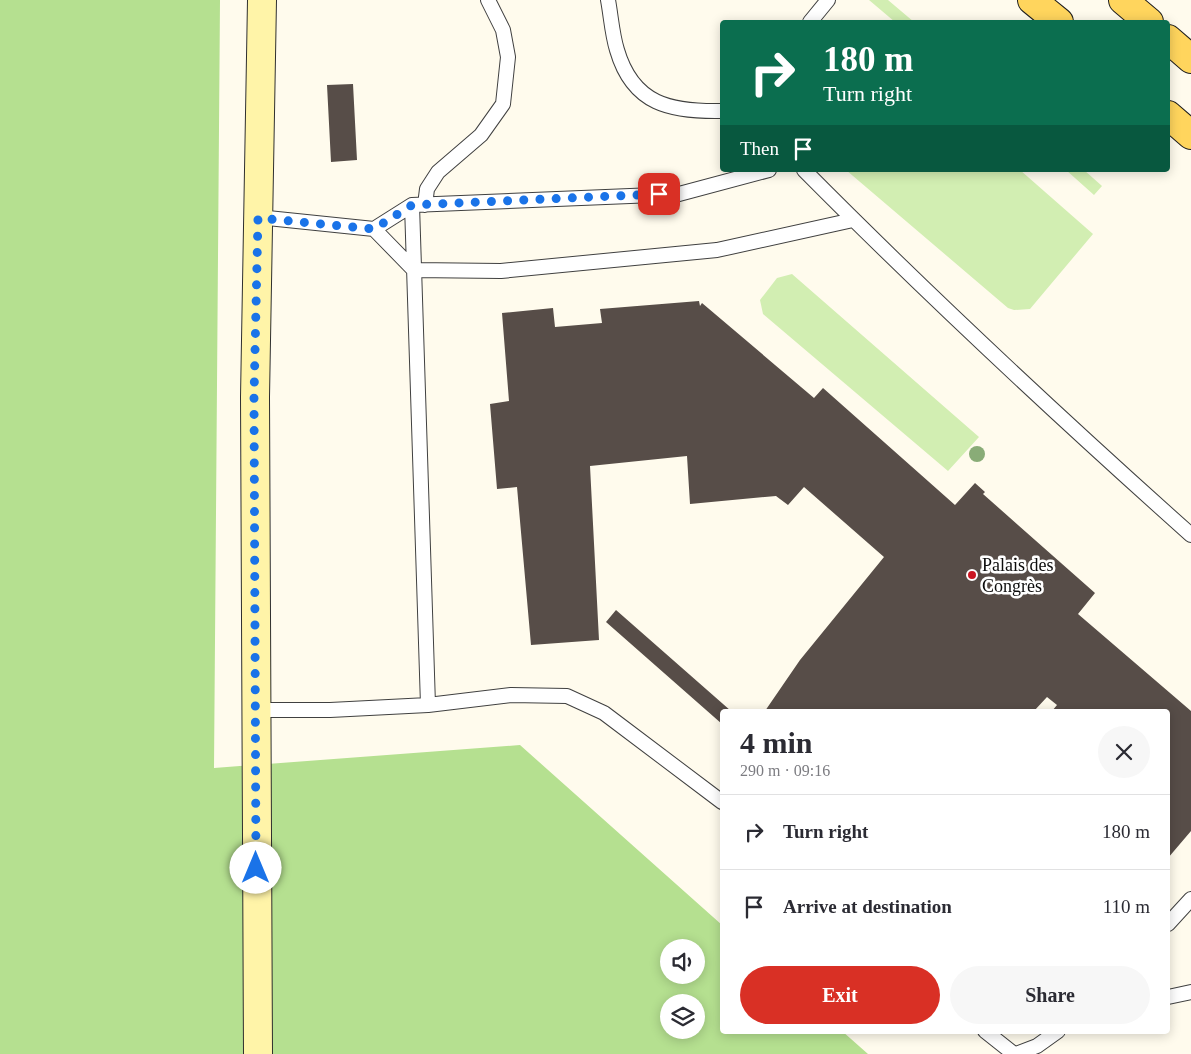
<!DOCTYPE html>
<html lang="en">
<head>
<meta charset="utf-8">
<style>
	body { margin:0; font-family:"Times New Roman",serif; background:#f7f7f7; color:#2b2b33; height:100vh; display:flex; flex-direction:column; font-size:19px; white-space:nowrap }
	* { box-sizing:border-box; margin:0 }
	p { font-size:16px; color:#7c7c81 }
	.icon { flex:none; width:28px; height:28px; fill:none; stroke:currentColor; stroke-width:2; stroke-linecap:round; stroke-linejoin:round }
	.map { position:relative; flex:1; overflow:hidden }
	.side { position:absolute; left:720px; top:709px; width:450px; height:325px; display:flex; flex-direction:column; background:#fff; border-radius:5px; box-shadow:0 2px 12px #0003 }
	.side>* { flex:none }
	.hud { position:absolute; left:720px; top:20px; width:450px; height:152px; border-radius:5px; box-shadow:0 2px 12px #0003; background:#0b6e4f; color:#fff; overflow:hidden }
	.controls { position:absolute; left:660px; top:939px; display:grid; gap:10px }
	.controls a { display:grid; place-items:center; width:45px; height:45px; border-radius:50%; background:#fff; box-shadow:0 2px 12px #0003; font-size:25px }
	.pin { position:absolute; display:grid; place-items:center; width:42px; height:42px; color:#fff; margin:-21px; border-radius:10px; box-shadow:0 2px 8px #0006 }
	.me { position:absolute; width:55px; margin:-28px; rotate:0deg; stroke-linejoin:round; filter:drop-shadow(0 0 4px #0008) }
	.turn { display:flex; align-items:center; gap:18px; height:105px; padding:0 20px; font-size:22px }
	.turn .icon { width:65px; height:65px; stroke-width:2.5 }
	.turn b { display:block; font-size:35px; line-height:42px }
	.then { display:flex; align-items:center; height:48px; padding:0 20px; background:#0003; gap:10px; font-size:19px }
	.round { display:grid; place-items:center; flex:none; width:52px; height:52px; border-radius:26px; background:#f7f7f7 }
	.summary { display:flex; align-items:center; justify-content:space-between; height:85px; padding:0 20px }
	h1 { font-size:30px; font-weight:700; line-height:38px }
	.primary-button { display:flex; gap:10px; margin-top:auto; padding:10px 20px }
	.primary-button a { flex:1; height:58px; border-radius:30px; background:#d93025; color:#fff; font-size:20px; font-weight:700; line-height:58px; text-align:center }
	.primary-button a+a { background:#f7f7f7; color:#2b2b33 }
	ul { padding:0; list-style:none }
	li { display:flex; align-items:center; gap:15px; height:75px; padding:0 20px; border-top:1px solid #e1e1e2 }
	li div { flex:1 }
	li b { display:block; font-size:19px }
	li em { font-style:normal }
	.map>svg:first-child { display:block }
	.green { fill:#d2eeb2 }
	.forest { fill:#b5e090; fill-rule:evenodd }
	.building { fill:#574d48 }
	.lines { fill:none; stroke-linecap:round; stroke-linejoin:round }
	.service-casing { stroke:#404040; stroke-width:16 }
	.secondary-casing { stroke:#2f2f2f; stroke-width:30 }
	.primary-casing { stroke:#1e1e1e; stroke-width:30 }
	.service { stroke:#fff; stroke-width:14 }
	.secondary { stroke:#fff4a8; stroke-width:28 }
	.primary { stroke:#ffd55d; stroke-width:28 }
	.tree { fill:#89ac77 }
	.route { stroke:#1a73e8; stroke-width:9; stroke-dasharray:0 16.2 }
	.poi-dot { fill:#cb1622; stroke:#fff; stroke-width:2 }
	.labels { text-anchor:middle; stroke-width:5; stroke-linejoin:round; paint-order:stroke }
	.poi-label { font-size:18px; fill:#0d0d0d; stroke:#fff; text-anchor:start }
</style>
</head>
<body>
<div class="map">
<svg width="1191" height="1054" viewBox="0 0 1191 1054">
	<rect width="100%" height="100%" fill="#fffbed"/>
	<!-- green -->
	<path class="green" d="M 869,0 L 888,0 L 914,22 L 895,22 Z
		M 846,170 L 1020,170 L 1093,234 L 1030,309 L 1014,310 L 1008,308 Z
		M 1066,170 L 1084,170 L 1102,186 L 1094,195 Z
		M 792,274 L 979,437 L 948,471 L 763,314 L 760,300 L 777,278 Z"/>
	<!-- forest -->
	<path class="forest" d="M 0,0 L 220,0 L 214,768 L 520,745 L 722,925 L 722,1031 L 842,1031 L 868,1054 L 0,1054 ZM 669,948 L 696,948 L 696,975 L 669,975 ZM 669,1002 L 696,1002 L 696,1030 L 669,1030 Z"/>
	<!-- building -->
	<path class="building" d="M 353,84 L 357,160 L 331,162 L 327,85 Z
		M 699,301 L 700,306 L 702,303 L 814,398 L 823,388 L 955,505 L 975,483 L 985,492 L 983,494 L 1095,593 L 1078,614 L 1191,711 L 1191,831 L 1168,858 L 1168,711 L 1052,711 L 1057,705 L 1047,697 L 1034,711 L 765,711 L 800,660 L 884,557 L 804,487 L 788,505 L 776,496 L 690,504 L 687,456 L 590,466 L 599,640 L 531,645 L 517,487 L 497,489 L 490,404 L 509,401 L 502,313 L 553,308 L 555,327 L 602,323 L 600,309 Z
		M 616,610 L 731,711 L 722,711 L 722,724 L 606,622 Z"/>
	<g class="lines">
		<!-- service casing -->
		<g class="service-casing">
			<path id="service" d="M 608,0 C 611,16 612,34 617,50 C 633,105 671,112 722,111
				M 810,22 L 828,0
				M 804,170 C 929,296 1059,417 1191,535
				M 412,205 L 428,705
				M 425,205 L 427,189 L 438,172 L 481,135 L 503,104 L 508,57 L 503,30 L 488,0
				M 258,217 L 374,229 L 412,205 L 679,194 L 769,170
				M 374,229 L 414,270 L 501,271 L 717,250 L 853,220
				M 255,710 L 330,710 L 428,705 L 511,695 L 567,696 L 604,713 L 722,802
				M 1168,924 L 1191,899
				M 1168,997 L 1191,992
				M 985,1031 L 1014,1054
				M 1016,1054 L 1037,1046 L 1058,1031"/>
		</g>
		<!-- secondary casing -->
		<g class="secondary-casing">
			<path id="secondary" d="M 258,1054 L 255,397 L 262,0"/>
		</g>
		<!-- primary casing -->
		<g class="primary-casing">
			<path id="primary" d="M 1032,0 L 1059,22
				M 1123,0 L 1149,22
				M 1168,39 L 1191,59
				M 1168,115 L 1191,135"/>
		</g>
		<!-- service -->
		<use href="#service" class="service"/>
		<!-- secondary -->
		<use href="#secondary" class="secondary"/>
		<!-- primary -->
		<use href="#primary" class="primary"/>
	</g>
	<!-- trees -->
	<circle class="tree" cx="977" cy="454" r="8"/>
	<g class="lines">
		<!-- route -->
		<path class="route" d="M 256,868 L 254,397 L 258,218 L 374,229 L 412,205 L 659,194"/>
	</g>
	<!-- markers -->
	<circle class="poi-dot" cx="972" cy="575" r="5"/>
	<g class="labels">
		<!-- poi labels -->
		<g class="poi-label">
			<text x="982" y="571">Palais des<tspan x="982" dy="21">Congrès</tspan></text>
		</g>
	</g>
</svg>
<div class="controls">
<a><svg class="icon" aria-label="sound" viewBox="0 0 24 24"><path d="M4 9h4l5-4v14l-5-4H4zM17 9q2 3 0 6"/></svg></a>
<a><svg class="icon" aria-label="layers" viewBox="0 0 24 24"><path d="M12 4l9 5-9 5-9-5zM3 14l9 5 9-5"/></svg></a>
</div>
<div class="pin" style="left:659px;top:194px;background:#d93025"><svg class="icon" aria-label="arrive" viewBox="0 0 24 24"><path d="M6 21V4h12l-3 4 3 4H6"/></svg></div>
<svg class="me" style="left:256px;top:868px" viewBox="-20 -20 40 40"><circle r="19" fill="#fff"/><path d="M0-13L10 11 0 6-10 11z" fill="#1a73e8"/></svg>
<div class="hud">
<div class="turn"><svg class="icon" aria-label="right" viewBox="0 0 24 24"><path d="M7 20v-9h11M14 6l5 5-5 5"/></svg><div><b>180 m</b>Turn right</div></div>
<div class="then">Then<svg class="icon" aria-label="arrive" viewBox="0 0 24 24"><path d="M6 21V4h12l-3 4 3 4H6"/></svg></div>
</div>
<section class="side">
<div class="summary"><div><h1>4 min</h1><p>290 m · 09:16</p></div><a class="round"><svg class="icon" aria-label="close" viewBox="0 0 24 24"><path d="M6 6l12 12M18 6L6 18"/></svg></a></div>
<ul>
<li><svg class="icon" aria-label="right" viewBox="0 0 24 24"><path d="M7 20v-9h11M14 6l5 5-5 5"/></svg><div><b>Turn right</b></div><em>180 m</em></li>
<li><svg class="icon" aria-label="arrive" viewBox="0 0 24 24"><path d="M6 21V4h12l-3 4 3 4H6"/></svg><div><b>Arrive at destination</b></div><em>110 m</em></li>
</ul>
<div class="primary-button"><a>Exit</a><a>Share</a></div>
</section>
</div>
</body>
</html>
